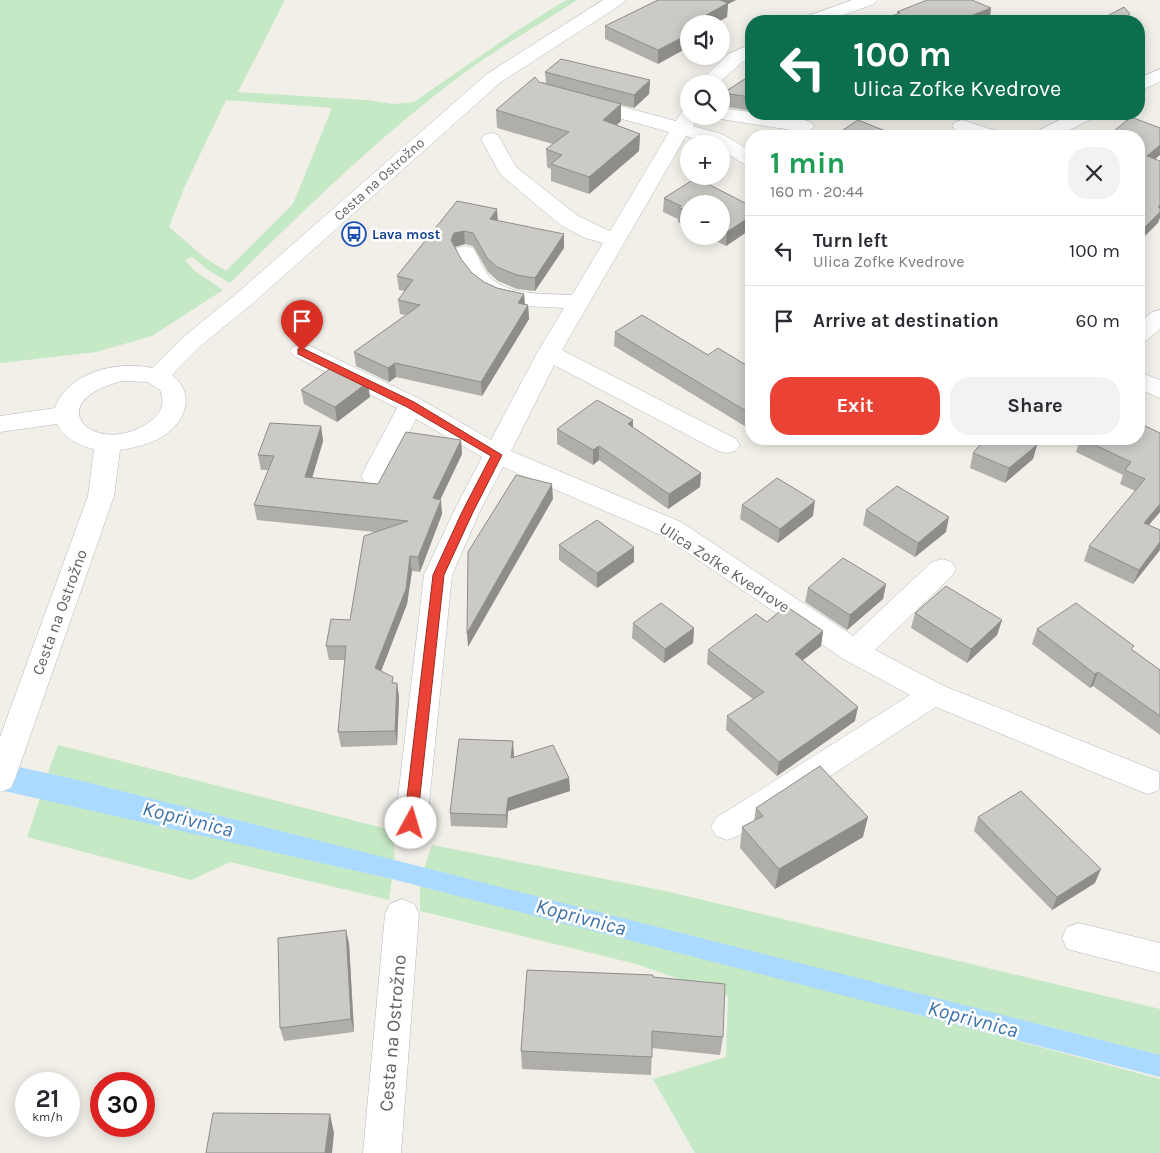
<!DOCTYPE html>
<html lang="en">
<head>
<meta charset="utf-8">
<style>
	body { margin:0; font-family:Karla,sans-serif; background:#f2f2f3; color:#2b2b33; height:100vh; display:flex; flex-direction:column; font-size:19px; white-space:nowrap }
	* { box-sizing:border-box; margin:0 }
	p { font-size:16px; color:#7c7c81 }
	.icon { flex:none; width:28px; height:28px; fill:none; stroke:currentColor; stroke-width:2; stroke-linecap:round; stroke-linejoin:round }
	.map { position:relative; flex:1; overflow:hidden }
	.drawer { position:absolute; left:745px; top:130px; width:400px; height:315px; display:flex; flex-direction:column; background:#fff; border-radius:20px; box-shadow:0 2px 12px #0003 }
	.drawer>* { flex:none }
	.banner { position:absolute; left:745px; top:15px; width:400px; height:105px; border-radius:20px; box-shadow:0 2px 12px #0003; background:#0b6e4f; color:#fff; overflow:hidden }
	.tools { position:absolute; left:680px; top:15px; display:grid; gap:10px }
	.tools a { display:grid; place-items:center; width:50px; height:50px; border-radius:50%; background:#fff; box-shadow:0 2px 12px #0003; font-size:25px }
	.speed { position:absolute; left:15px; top:1072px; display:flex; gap:10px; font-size:25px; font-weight:700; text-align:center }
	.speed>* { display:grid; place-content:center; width:65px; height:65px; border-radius:50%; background:#fff; box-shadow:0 2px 12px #0003; line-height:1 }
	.speed small { font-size:12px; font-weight:400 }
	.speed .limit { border:8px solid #d22; background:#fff; color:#111 }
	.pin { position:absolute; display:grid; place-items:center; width:42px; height:42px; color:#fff; margin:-51px -21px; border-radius:50% 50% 50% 0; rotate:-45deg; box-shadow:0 0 5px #0007 }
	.pin .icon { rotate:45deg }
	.me { position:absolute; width:55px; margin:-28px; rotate:6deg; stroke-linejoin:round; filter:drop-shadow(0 0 4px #0008) }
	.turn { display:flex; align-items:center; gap:18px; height:105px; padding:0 25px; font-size:22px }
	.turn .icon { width:65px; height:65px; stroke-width:2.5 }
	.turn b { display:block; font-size:35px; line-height:42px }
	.round { display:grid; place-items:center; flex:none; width:52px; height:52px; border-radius:20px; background:#f2f2f3 }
	.headline { display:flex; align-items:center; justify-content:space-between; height:85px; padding:0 25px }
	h1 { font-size:30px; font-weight:700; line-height:38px; color:#1e9e55 }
	.cta { display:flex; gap:10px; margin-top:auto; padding:10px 25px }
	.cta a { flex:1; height:58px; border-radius:20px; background:#ea4335; color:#fff; font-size:20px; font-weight:700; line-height:58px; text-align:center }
	.cta a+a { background:#f2f2f3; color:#2b2b33 }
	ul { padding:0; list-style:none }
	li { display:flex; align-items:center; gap:15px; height:70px; padding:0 25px; border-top:1px solid #e1e1e2 }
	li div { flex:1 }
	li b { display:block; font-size:19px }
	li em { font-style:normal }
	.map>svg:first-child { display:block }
	.green { fill:#c5e8c5; fill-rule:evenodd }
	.water { fill:#aadaff }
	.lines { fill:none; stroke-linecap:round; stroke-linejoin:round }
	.minor-casing { stroke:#b5b8bc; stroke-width:1 }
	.minor { fill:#fff; fill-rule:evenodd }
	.wall { fill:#afaea9 }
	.shaded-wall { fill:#8f8d8a }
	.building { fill:#cccac5; stroke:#8f8d8a }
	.route { fill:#ea4335; stroke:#982c22 }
	.labels { text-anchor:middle; stroke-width:5; stroke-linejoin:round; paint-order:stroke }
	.far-street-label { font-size:14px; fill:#5f6368; stroke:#fff }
	.far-transit-label { font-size:14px; font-weight:bold; fill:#164399; stroke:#fff; text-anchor:start }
	.street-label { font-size:16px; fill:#5f6368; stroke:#fff }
	.near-street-label { font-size:19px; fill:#5f6368; stroke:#fff }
	.near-water-label { font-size:21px; font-style:italic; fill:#4174aa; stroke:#fff }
</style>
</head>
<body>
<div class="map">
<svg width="1160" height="1153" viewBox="0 0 1160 1153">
	<rect width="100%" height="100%" fill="#f1efe8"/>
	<!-- green -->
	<path class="green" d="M 0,0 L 285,0 L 238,92 L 366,100 L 394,104 L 414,102 L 515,32 L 561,3 L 567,0 L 577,0 C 537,26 494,50 456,79 C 375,140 302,212 230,283 L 208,270 L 192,257 L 185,260 L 195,271 L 223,290 L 152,336 L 96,352 L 0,363 ZM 226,100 L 332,108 L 293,204 L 226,271 L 205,258 L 169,227 L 184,188 Z
		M 58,745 L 395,831 L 394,860 L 48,773 Z
		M 40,798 L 392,879 L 389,900 L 230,862 L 191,880 L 27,837 Z
		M 432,845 L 661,890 L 1160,1009 L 1160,1055 L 424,869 Z
		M 420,886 L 763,973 L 1160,1079 L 1160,1153 L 695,1153 L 653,1079 L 726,1057 L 728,996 L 636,964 L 420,911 Z"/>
	<!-- water -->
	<path class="water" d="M 0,763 L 74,779 L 324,842 L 1160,1055 L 1160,1077 L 392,879 L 0,790 Z"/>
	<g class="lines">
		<!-- minor casing -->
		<g class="minor-casing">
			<path id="minor" d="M 603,0 L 625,0 L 622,4 L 501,82 L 252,304 L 203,344 L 172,375 C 197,395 185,424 160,438 C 148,444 134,448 120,450 L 114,496 L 15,779 L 11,788 L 0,792 L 0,737 L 88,496 L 94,449 C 78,445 66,440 57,424 L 0,432 L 0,416 L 55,408 C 67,372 119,360 152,368 L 187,334 L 236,294 L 487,74 ZM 123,381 L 148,382 L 160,390 C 165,402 162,412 152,420 C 97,462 35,402 123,381 Z
				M 852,0 L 877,0 L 874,4 L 827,21 L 802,21 L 805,17 Z
				M 751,44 L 751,57 L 742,62 L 718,84 L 698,84 L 728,54 Z
				M 1160,69 L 1160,82 L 1139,91 L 1139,78 Z
				M 586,97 L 676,121 L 682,111 L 689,109 L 689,116 L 698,116 L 693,126 L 722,134 L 751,151 L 751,166 L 744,164 L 721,150 L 721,144 L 710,144 L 686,136 L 562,350 L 736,439 L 740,445 L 736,451 L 727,453 L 718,451 L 554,365 L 511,451 L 681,522 L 853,636 L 932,562 L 942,559 L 952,562 L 956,569 L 952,576 L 875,650 L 944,686 L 1159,772 L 1159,790 L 1148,794 L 1137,790 L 936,707 L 738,836 L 727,840 L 716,836 L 711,827 L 716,818 L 910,695 L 845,660 L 663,536 L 503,467 L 480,511 L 452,575 L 427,823 L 422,832 L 411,836 L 400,832 L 395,823 L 424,575 L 454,511 L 482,457 L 416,419 L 383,482 L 374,485 L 365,482 L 361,476 L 397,408 L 294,356 L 290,351 L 294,346 L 302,344 L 310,346 L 420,399 L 491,440 L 537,353 L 564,308 C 510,305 479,309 454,253 L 457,248 L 465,246 L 473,248 C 479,257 482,268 489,276 C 508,297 546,293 572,295 L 603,243 L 585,238 L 562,226 L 528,198 L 500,174 L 481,139 L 484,135 L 491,133 L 498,135 L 516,167 L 578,216 L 610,231 L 669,132 L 579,107 L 576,103 L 579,99 Z
				M 721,108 L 804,120 L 811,122 L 814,126 L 811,130 L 804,132 L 714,118 L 713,116 L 721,116 Z
				M 1071,114 L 1096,114 L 1093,118 L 1058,136 L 1033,136 L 1036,132 Z
				M 962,120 L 1000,132 L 1003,136 C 989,137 961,140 952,126 L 955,122 Z
				M 1160,310 L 1160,329 L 1147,340 L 1139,342 L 1139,323 L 1152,312 Z
				M 1139,372 L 1160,380 L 1160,398 L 1139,389 Z
				M 402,899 L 414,904 L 419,914 L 401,1153 L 363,1153 L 385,914 L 390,904 Z
				M 1079,923 L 1160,943 L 1160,973 L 1067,949 L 1062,938 L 1067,927 Z"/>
		</g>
		<!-- minor -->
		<use href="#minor" class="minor"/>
	</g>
	<!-- wall -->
	<path class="wall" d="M 658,0 L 736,0 L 728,4 L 727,17 L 714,24 L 689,24 L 658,64 L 605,39 L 605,26 Z
		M 545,72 L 650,80 L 649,94 L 634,108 L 621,105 L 621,121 L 616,125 L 640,134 L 639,151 L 589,194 L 551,181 L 551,169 L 547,167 L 546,149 L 553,144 L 497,128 L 496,110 L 539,82 L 546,83 Z
		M 751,75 L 751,111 L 722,106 L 723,93 Z
		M 770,114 L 812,114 L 811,120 Z
		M 664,198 L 751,206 L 751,229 L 726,246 L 707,236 L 721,236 L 721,204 L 689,204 L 689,227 L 678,222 L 678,219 L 663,212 Z
		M 457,201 L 498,221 L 564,248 L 535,291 L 517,289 L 498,281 L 488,272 L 473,246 L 465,244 L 455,247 L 461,259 L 472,273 L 484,282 L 497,288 L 524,294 L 525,305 L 528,305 L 529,319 L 482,396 L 396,377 L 389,382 L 356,366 L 354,352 L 406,315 L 400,314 L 398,300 L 405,291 L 399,290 L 397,276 Z
		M 615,332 L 708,355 L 751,368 L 751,430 L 614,346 Z
		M 301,390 L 370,397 L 337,422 L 304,404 Z
		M 633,420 L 633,427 L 701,473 L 700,487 L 668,509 L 599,460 L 593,465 L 557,444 L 557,429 Z
		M 321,426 L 323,441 L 312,478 L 378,484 L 461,440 L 462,454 L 440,500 L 442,514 L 420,572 L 412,571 L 407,604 L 381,671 L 394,683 L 397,683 L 399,698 L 397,745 L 341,747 L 338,732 L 345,660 L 329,660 L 326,646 L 350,620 L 375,532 L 257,520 L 254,505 L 269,470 L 261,470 L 258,455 Z
		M 1080,439 L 1139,439 L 1160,512 L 1149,525 L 1160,530 L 1160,550 L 1133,584 L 1084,561 L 1089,546 L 1135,491 L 1120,484 L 1123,475 L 1076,452 Z
		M 1037,445 L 1033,459 L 1005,483 L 970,468 L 973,453 Z
		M 742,505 L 813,516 L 778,543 L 740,519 Z
		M 866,510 L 946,532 L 915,557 L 863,525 Z
		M 559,545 L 634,562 L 597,588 L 559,560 Z
		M 886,584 L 883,599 L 847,630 L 805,602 L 808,588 Z
		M 915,613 L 1002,620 L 997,635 L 967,663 L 911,628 Z
		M 767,622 L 823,631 L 821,646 L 803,660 L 855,721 L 777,776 L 726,730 L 727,716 L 753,699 L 707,664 L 708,650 Z
		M 633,623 L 694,628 L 693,643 L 664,663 L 632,638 Z
		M 1037,629 L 1133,650 L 1160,670 L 1160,735 L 1093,686 L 1090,688 L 1032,644 Z
		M 513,741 L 513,757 L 569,778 L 570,791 L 508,811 L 507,828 L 451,826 L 450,813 Z
		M 756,808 L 863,837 L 775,889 L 740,848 L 742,827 L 754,821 Z
		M 978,817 L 1095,883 L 1052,910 L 974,831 Z
		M 349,943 L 354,1032 L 284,1041 L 280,1028 Z
		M 653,977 L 723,1037 L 720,1055 L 652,1048 L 651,1075 L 522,1069 L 521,1051 Z"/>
	<!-- shaded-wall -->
	<path class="shaded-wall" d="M 718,0 L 736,0 L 728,4 L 727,17 L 714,24 L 690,24 Z
		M 991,8 L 990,18 L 981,21 L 957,21 Z
		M 1130,14 L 1128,21 L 1122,21 Z
		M 689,25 L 689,47 L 658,64 L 658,50 L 684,27 Z
		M 650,80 L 649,94 L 634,108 L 634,95 Z
		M 621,104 L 621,121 L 603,138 L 603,120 Z
		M 640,134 L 639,151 L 589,194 L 589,177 Z
		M 1160,145 L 1160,155 L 1143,170 L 1147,156 Z
		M 1160,205 L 1160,218 L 1158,223 L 1139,242 L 1139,233 Z
		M 497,209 L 498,222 L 490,219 Z
		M 751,216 L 751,229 L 726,246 L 727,232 Z
		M 464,231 L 465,244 L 455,247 L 451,240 L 454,233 Z
		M 564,234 L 564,248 L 535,291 L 535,278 Z
		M 524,294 L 525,308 L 518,303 Z
		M 528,305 L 529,319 L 482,396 L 481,382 Z
		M 395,363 L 396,377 L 389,382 L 388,368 Z
		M 368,382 L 370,397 L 337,422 L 335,407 Z
		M 633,420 L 633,435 L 628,424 Z
		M 321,426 L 323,441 L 308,492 L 305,477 Z
		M 461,440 L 462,454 L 434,513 L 433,498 Z
		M 1037,445 L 1033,459 L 1005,483 L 1009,468 Z
		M 599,446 L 599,460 L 593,465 L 593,450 Z
		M 701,473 L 700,487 L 668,509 L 669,494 Z
		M 552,484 L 553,499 L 468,647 L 467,633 Z
		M 441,500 L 442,514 L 420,572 L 418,557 Z
		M 815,501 L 813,516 L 778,543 L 780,529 Z
		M 1160,504 L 1160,512 L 1138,537 L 1144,523 Z
		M 949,517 L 946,532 L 915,557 L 918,543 Z
		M 1160,542 L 1160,550 L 1133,584 L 1139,570 Z
		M 634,547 L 634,562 L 597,588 L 597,573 Z
		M 410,556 L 412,571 L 407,604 L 377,682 L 375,668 Z
		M 886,584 L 883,599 L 847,630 L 850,615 Z
		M 1002,620 L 997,635 L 967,663 L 971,649 Z
		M 694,628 L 693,643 L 664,663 L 665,649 Z
		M 823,631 L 821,646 L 793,668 L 795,654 Z
		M 1098,672 L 1093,686 L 1090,688 L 1095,674 Z
		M 397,683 L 399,698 L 397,745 L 395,731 Z
		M 858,707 L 855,721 L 777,776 L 779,762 Z
		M 513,741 L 514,754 L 512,771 L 511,758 Z
		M 569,778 L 570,791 L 508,811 L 507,828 L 506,815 L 508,798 Z
		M 868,817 L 863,837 L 775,889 L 779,869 Z
		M 1101,869 L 1095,883 L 1052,910 L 1057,897 Z
		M 346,930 L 349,943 L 354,1032 L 351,1019 Z
		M 330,1114 L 334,1133 L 332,1153 L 325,1153 Z"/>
	<!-- building -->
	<path class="building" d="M 658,0 L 720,0 L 728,3 L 690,24 L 689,24 L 689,25 L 684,27 L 689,29 L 689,34 L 658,50 L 605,26 Z
		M 927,0 L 972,0 L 991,8 L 957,21 L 877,21 L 900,13 L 897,12 Z
		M 1124,7 L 1130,14 L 1122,21 L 1098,21 Z
		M 561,59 L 650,80 L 634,95 L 545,72 Z
		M 751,75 L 751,97 L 723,93 Z
		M 535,77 L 539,82 L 621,104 L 603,120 L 640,134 L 589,177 L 551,164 L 562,155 L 546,149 L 569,132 L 496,110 Z
		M 1131,117 L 1160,128 L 1160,145 L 1147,156 L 1160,161 L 1160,205 L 1158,207 L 1160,208 L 1160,212 L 1139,233 L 1139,136 L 1108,136 Z
		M 858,120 L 898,136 L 834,136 Z
		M 696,178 L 751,206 L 751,216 L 727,232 L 721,229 L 721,204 L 689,204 L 689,212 L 679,208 L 681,206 L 664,198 Z
		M 457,201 L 497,209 L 490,219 L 564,234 L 535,278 L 517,275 L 497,267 L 487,258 L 473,233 L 464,231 L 454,233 L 451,240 L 461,259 L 472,273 L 484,282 L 497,288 L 524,294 L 518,303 L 528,305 L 481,382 L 395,363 L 388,368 L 354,352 L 420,305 L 398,300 L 413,280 L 397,276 Z
		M 642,315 L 708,355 L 718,348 L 751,368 L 751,372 L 750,373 L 751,374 L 751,414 L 615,332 Z
		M 335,365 L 368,382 L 335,407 L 301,390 Z
		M 597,400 L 633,420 L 628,424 L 701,473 L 669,494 L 599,446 L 593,450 L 557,429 Z
		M 270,423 L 321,426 L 305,477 L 378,484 L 406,432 L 461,440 L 433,498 L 441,500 L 418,557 L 410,556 L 406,589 L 375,668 L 393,677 L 392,683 L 397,683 L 395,731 L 338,732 L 346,646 L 326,646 L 331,619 L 350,620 L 364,536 L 408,521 L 254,505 L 274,456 L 258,455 Z
		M 1139,423 L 1160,433 L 1160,504 L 1144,523 L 1160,530 L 1160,542 L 1139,570 L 1089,546 L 1145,479 L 1125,470 L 1131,462 L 1082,439 L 1139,439 Z
		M 985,439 L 1023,439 L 1037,445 L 1009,468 L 973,453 Z
		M 516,475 L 552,484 L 467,633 L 468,552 Z
		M 777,478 L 815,501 L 780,529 L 742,505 Z
		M 897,486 L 949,517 L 918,543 L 866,510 Z
		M 597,520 L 634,547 L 597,573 L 559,545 Z
		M 843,558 L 886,584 L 850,615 L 808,588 Z
		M 946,586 L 1002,620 L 971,649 L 915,613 Z
		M 661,603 L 694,628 L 665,649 L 633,623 Z
		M 1076,603 L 1134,646 L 1131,649 L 1160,670 L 1160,716 L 1098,672 L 1095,674 L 1037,629 Z
		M 786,606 L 823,631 L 795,654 L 858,707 L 779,762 L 727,716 L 764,692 L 708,650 L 756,614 L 767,622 Z
		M 459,739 L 513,741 L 511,758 L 553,745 L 569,778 L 508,798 L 506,815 L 450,813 Z
		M 820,766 L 868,817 L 779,869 L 742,827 L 763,816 L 756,808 Z
		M 1021,791 L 1101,869 L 1057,897 L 978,817 Z
		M 346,930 L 351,1019 L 280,1028 L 278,938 Z
		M 527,970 L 653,975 L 653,977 L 725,984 L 723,1037 L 652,1031 L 652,1057 L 521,1051 Z
		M 213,1113 L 330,1114 L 325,1153 L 206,1153 Z"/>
	<!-- route -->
	<path class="route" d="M 302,348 L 414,402 L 502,455 L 473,512 L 444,575 L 417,823 L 415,827 L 411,828 L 406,827 L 404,823 L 433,575 L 462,512 L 491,456 L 407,407 L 298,354 L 298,349 Z"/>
	<!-- icons -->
	<defs>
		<g id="bus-ring" transform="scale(1.25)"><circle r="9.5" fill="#fff" stroke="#1a4fb4" stroke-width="1.5"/><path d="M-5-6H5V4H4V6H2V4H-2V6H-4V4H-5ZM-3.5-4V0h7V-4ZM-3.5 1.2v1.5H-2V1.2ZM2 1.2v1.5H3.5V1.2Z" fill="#1a4fb4"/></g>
	</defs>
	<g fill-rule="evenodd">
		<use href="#bus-ring" x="354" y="234"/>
	</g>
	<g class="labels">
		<!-- far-street labels -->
		<g class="far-street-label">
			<text transform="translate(379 179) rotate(-42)" y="5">Cesta na Ostrožno</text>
		</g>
		<!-- far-transit labels -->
		<g class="far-transit-label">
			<text x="372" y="239">Lava most</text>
		</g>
		<!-- street labels -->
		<g class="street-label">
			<text transform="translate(725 567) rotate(33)" y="6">Ulica Zofke Kvedrove</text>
			<text transform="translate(59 612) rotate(-70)" y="6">Cesta na Ostrožno</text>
		</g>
		<!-- near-street labels -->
		<g class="near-street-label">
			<text transform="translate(392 1033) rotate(-85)" y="7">Cesta na Ostrožno</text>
		</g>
		<!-- near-water labels -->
		<g class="near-water-label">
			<text transform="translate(188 819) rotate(14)" y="7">Koprivnica</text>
			<text transform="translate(581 917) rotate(15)" y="7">Koprivnica</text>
			<text transform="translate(973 1019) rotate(15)" y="7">Koprivnica</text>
		</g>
	</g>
</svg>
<div class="tools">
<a><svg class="icon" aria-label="sound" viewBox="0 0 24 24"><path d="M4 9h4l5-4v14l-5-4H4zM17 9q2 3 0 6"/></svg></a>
<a><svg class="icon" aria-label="search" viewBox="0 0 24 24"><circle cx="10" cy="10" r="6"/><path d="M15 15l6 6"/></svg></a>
<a>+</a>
<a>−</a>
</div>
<div class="speed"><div>21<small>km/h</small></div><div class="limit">30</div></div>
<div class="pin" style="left:302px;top:351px;background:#d93025"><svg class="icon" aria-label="arrive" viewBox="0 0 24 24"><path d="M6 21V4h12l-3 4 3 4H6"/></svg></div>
<svg class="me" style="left:411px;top:823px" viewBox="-20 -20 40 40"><circle r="19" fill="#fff"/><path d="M0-13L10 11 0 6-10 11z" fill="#ea4335"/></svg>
<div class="banner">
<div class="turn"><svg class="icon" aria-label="left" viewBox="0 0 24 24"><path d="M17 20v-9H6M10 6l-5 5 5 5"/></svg><div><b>100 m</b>Ulica Zofke Kvedrove</div></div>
</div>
<section class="drawer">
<div class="headline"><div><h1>1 min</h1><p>160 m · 20:44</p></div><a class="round"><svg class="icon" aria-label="close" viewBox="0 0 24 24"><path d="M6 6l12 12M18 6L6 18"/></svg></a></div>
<ul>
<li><svg class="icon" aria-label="left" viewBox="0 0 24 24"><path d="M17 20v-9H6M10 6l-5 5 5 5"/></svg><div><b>Turn left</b><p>Ulica Zofke Kvedrove</p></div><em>100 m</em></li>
<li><svg class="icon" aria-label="arrive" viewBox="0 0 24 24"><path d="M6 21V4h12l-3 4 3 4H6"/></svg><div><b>Arrive at destination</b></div><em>60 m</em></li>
</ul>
<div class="cta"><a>Exit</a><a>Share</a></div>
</section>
</div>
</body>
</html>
